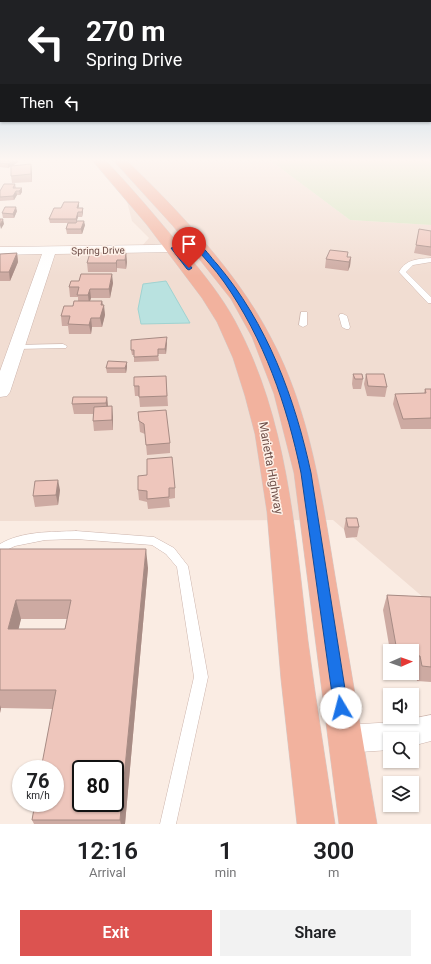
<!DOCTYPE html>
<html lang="en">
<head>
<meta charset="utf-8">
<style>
	body { margin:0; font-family:Roboto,sans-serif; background:#f2f2f2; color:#202124; height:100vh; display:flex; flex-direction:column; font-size:15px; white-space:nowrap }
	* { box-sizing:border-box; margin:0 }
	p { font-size:13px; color:#757577 }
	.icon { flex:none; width:22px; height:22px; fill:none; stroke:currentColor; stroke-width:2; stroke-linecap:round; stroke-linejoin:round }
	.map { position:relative; height:824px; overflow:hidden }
	.drawer { display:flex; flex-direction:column; background:#fff; flex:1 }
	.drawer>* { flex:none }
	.guide { position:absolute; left:0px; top:0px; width:431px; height:122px; box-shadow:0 1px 3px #0004; background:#202124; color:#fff; overflow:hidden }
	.needle { width:26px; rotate:88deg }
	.fabs { position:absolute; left:383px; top:644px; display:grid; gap:8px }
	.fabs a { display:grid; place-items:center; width:36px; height:36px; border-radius:0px; background:#fff; box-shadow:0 1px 3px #0004; font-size:20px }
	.speed { position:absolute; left:12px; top:760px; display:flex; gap:8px; font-size:20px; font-weight:700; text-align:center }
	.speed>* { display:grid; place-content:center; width:52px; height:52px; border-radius:50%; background:#fff; box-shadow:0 1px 3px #0004; line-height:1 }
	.speed small { font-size:10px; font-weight:400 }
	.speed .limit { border:2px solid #111; border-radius:6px; background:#fff; color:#111 }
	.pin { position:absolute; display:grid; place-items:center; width:34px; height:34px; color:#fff; margin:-41px -17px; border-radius:50% 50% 50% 0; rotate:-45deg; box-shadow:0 0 4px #0007 }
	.pin .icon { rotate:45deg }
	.me { position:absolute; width:44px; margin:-22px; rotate:352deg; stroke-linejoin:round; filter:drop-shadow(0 0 3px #0008) }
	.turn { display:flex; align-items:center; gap:14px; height:84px; padding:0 20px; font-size:18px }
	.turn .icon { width:52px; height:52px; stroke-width:2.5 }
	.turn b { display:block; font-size:28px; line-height:34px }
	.then { display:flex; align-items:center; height:38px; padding:0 20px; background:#0003; gap:8px; font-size:15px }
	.eta { display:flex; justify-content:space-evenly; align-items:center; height:68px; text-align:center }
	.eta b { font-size:24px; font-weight:600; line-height:28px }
	.cta { display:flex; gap:8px; margin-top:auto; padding:8px 20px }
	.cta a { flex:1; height:46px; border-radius:0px; background:#dc5350; color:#fff; font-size:16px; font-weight:600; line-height:46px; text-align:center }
	.cta a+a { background:#f2f2f2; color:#202124 }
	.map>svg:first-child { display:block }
	.residential { fill:#f1ddd2 }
	.green { fill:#d8e6c3 }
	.water { fill:#b9e2e0; stroke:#a0d3d1 }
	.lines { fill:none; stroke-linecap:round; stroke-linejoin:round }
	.service-casing { stroke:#cdb5ad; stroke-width:1 }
	.minor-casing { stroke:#cdb5ad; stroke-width:1 }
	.trunk-casing { stroke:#d4cbc9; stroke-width:1 }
	.service { fill:#fff; fill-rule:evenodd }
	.minor { fill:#fff; fill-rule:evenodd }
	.trunk { fill:#f2b29e; fill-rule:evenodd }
	.wall { fill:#cdaaa2; fill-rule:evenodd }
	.shaded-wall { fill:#a78b84 }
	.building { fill:#eec6bc; stroke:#a78b84; fill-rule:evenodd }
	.route { fill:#1a73e8; stroke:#114b97 }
	.labels { text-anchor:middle; stroke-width:3; stroke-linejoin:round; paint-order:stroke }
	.far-street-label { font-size:10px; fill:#70514b; stroke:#fef1e8 }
	.street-label { font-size:12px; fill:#70514b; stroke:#fef1e8 }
</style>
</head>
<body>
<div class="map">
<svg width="431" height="824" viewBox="0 0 431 824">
	<rect width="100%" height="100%" fill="#faece3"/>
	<!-- residential -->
	<path class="residential" d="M 92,161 L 271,161 L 350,220 L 431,225 L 431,604 L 333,520 L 0,521 L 0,247 L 141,247 L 149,238 L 132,221 L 124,190 Z"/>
	<!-- green -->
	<path class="green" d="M 271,161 L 431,161 L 431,225 L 350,220 Z"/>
	<!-- water -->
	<path class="water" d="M 166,281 L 190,323 L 141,324 L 138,309 L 143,284 Z"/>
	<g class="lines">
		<!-- service casing -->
		<g class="service-casing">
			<path id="service" d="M 431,258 L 431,262 L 413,265 L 406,272 L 431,297 L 431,303 L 428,303 L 399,272 C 406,259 418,259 431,258 Z
				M 301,312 L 307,312 L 307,325 L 303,327 L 299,325 Z
				M 340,314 L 343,314 L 347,316 L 350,327 L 349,329 L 346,329 L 342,327 L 339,316 Z
				M 63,344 L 67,346 L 66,348 L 16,349 L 12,347 L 16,345 Z
				M 76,531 L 154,537 L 174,548 L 188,566 L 208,677 L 176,824 L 160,824 L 194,677 L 177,567 L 166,554 L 152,545 L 76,539 L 45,540 L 15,546 L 0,553 L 0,544 C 22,531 51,532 76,531 Z"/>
		</g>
		<!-- minor casing -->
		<g class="minor-casing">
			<path id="minor" d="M 196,240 L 202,244 L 201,247 L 174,252 L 55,254 L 10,392 L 7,396 L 0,397 L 0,371 L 42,254 L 0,255 L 0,247 L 151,245 L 174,244 Z
				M 431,715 L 431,741 L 412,746 L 412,739 L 390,739 L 390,750 L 345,753 L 335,749 L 331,739 L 335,729 L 345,725 L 395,722 Z"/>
		</g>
		<!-- trunk casing -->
		<g class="trunk-casing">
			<path id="trunk" d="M 93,161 L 106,161 C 133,189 157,218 182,248 C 201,271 221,295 235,321 C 288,419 295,533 308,641 C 316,702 326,763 335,824 L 297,824 L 281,679 L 267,512 L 255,434 L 245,396 L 233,358 L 217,322 L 202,298 L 147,225 Z
				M 114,161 L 127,161 C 178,210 237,272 270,336 C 311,412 322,498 336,582 C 350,663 363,743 377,824 L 339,824 L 294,473 L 274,394 L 252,337 L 231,299 L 173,226 Z"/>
		</g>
		<!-- service -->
		<use href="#service" class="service"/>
		<!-- minor -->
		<use href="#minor" class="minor"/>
		<!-- trunk -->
		<use href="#trunk" class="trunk"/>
	</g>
	<!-- wall -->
	<path class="wall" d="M 0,161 L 18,162 L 13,166 L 32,172 L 32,182 L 12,183 L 11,176 L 11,166 L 8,168 L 0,167 Z
		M 15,184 L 16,188 L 22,192 L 20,195 L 17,195 L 14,200 L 0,201 L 0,191 Z
		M 79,202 L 79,206 L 78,208 L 83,208 L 83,212 L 82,217 L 78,217 L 76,223 L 85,225 L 82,234 L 67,234 L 66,229 L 68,223 L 50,223 L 49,219 L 61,208 Z
		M 17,211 L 14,218 L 3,218 L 2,213 Z
		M 431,231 L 431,256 L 414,253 L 416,245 Z
		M 17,253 L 18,262 L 10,281 L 0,281 L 0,254 Z
		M 126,253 L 127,262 L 126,269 L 117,268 L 117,272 L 88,272 L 87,263 Z
		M 347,257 L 351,257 L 350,266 L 348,271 L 325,268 L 326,259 Z
		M 113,283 L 110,298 L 91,298 L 90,301 L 102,301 L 105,315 L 102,327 L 92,327 L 91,334 L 69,334 L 68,326 L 62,326 L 61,316 L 78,301 L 78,297 L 70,297 L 69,287 Z
		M 167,342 L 166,354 L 158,354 L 159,361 L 134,362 L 134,355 L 132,355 L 131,350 Z
		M 127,367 L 126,373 L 107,373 L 106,368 Z
		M 353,374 L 363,379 L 361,389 L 353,389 L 352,384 Z
		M 366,374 L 387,387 L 385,397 L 367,396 L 364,384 Z
		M 166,376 L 168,406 L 140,407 L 139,396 L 135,396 L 134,386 Z
		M 425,389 L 431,389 L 431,429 L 401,429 L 393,404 L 395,394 L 424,393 Z
		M 107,397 L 108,407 L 113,417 L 113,430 L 94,431 L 93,421 L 93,414 L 74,414 L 72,404 Z
		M 138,412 L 170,443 L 170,453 L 147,455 L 145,434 L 140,432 Z
		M 175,488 L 175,498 L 169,499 L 170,507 L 148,509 L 147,502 L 139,500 L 138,490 Z
		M 60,490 L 58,505 L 35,507 L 33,496 Z
		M 346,518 L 359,527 L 357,537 L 346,538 L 344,529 Z
		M 0,549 L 148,568 L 125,824 L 34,824 L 32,820 L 53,709 L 1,708 L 0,713 ZM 21,619 L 67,619 L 65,629 L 18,629 Z
		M 387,595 L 431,597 L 431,682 L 417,681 L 415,671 L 412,671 L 412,651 L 390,651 L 383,610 Z"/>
	<!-- shaded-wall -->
	<path class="shaded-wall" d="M 13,161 L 18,161 L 18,162 L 8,168 L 8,164 Z
		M 31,164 L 32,172 L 32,182 L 31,174 Z
		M 22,188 L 22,192 L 20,195 L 19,191 Z
		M 16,191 L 17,195 L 14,200 L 13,196 Z
		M 79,202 L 79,206 L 77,212 L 77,208 Z
		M 16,207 L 17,211 L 14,218 L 13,214 Z
		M 83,208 L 83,212 L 82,217 L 82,212 Z
		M 78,212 L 78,217 L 76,223 L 76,219 Z
		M 3,219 L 4,224 L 1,229 L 0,225 Z
		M 84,221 L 85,225 L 82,234 L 81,229 Z
		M 17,253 L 18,262 L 10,281 L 9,272 Z
		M 126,253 L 127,262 L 126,269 L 125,260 Z
		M 351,257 L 350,266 L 348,271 L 349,262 Z
		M 117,260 L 117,272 L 116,263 Z
		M 112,274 L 113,283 L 110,298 L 109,289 Z
		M 90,289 L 91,298 L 89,304 L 88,295 Z
		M 102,301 L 103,307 L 104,305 L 105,315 L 102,327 L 100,318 Z
		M 91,318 L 92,327 L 91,334 L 89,325 Z
		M 167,337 L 167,342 L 166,354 L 165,349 Z
		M 127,362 L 127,367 L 126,373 L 125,368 Z
		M 107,397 L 108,407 L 107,414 L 106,403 Z
		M 112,406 L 113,417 L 113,430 L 112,420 Z
		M 58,480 L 60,490 L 58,505 L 56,495 Z
		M 146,549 L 148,568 L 125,824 L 121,824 L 120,820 Z
		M 16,600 L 21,619 L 14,648 L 8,629 Z
		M 0,705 L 1,708 L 0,713 Z"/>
	<!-- building -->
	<path class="building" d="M 0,161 L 13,161 L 8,164 L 0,163 Z
		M 31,164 L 31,174 L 11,176 L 11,166 Z
		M 4,184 L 15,184 L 13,188 L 22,188 L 19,191 L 16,191 L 13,196 L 0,197 L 0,191 Z
		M 64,202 L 79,202 L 77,208 L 83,208 L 82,212 L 78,212 L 76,219 L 49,219 L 54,208 L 61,208 Z
		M 5,207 L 16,207 L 13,214 L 2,213 Z
		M 0,219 L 3,219 L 0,225 Z
		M 77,221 L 84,221 L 81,229 L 66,229 L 68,223 L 76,223 Z
		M 419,229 L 431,231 L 431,247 L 416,245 Z
		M 330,250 L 348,252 L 347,257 L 351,257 L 349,262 L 326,259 Z
		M 17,253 L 9,272 L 0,272 L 0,254 Z
		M 90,253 L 126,253 L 125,260 L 117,260 L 116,263 L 87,263 Z
		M 81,274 L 112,274 L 109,289 L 90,289 L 88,295 L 77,295 L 79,287 L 69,287 L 71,281 L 79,281 Z
		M 74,301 L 102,301 L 101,305 L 104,305 L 100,318 L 91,318 L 89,325 L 68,324 L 70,316 L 61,316 L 64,306 L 73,306 Z
		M 167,337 L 165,349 L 158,349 L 158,356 L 134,357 L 134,350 L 131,350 L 131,340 Z
		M 108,361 L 127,362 L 125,368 L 106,368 Z
		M 353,374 L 362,374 L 363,379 L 355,379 Z
		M 366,374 L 384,374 L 387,387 L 368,386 Z
		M 166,376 L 167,396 L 139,397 L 139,386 L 134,386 L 134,377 Z
		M 425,389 L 431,389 L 431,418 L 403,419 L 395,394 L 426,393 Z
		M 73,397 L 107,397 L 106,403 L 72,404 Z
		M 112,406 L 112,420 L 93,421 L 94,407 Z
		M 166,410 L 170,443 L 146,445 L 144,424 L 139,421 L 138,412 Z
		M 172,457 L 175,488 L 169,488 L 169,497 L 147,499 L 147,491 L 138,490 L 138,476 L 147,475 L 147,459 Z
		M 58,480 L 56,495 L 33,496 L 35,481 Z
		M 346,518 L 357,518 L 359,527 L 348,527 Z
		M 0,549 L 146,549 L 120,820 L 32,820 L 35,803 L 55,803 L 55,769 L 41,769 L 56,690 L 0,690 ZM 16,600 L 71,600 L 65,629 L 8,629 ZM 81,769 L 115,769 L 115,803 L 81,803 Z
		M 387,595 L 431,597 L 431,667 L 422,666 L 420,656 L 412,655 L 412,651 L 397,651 Z"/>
	<!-- sky -->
	<linearGradient id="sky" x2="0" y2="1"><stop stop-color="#95c6e5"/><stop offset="0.58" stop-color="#fdf6f2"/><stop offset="1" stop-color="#fdf6f2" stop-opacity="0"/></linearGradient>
	<rect width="431" height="276" fill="url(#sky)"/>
	<!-- route -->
	<path class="route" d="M 196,243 C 204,246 211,258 217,264 C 267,323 295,398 311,473 L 348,708 L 346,713 L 341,715 L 336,713 L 334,708 L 301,473 C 287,405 264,339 224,282 C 215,269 204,258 195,247 L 178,250 L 192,268 L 189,270 L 187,269 L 171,248 Z"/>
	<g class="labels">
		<!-- far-street labels -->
		<g class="far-street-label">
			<text transform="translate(98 250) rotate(-1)" y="4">Spring Drive</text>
		</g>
		<!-- street labels -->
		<g class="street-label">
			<text transform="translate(271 468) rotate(80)" y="4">Marietta Highway</text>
		</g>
	</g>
</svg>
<div class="fabs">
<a><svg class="needle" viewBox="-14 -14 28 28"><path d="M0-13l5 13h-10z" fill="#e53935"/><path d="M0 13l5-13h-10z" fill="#757577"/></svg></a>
<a><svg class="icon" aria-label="sound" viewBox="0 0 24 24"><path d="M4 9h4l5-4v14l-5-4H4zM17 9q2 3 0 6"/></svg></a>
<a><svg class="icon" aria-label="search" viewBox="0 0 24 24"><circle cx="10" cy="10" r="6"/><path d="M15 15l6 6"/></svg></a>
<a><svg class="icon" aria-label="layers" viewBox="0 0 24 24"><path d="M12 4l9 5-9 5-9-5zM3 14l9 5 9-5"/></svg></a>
</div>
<div class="speed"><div>76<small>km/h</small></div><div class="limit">80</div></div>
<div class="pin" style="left:189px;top:268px;background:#d93025"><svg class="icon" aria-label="arrive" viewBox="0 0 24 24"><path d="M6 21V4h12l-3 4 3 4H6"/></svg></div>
<svg class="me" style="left:341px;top:708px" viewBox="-20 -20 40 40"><circle r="19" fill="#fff"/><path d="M0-13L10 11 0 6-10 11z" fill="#1a73e8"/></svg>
<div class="guide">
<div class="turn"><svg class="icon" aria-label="left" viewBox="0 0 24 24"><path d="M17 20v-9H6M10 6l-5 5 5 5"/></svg><div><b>270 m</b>Spring Drive</div></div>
<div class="then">Then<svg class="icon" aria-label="left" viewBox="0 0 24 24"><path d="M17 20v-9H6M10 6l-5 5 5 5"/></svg></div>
</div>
</div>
<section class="drawer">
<div class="eta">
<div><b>12:16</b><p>Arrival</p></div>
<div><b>1</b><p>min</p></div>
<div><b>300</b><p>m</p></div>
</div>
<div class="cta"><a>Exit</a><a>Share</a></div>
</section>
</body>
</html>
